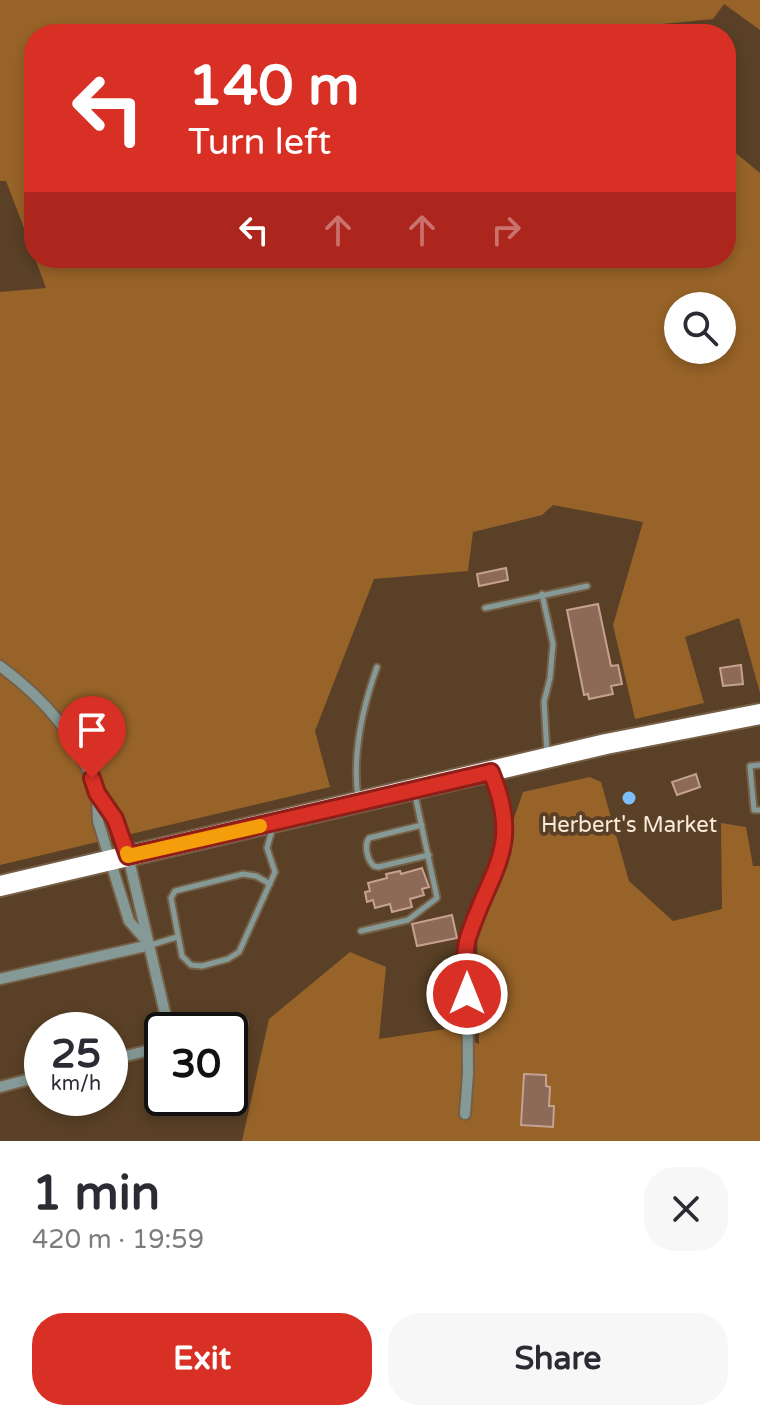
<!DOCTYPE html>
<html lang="en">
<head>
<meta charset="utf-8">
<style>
	body { margin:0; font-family:"Varela Round",sans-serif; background:#f7f7f7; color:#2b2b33; height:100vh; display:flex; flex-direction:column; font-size:30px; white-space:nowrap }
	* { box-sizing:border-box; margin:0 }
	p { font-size:26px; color:#7c7c81 }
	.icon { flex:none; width:44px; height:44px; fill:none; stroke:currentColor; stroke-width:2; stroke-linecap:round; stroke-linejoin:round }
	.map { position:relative; height:1141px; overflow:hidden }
	.panel { display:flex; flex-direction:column; background:#fff; flex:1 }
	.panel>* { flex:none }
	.top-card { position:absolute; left:24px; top:24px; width:712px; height:244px; border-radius:32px; box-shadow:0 4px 12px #0003; background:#d93025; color:#fff; overflow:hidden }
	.controls { position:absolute; left:664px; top:292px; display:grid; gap:16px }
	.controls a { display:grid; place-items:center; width:72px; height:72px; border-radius:50%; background:#fff; box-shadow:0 4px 12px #0003; font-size:40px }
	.speed { position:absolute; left:24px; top:1012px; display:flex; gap:16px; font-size:40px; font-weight:700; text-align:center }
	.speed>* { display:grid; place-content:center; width:104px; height:104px; border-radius:50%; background:#fff; box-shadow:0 4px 12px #0003; line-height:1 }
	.speed small { font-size:20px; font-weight:400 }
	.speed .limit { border:4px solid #111; border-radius:12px; background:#fff; color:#111 }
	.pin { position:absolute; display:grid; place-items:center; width:68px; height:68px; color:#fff; margin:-82px -34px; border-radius:50% 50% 50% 0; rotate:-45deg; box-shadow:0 0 8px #0007 }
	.pin .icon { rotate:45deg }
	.me { position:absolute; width:88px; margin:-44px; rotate:0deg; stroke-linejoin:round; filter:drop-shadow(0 0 6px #0008) }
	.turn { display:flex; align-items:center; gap:28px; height:168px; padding:0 32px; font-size:36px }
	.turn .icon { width:104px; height:104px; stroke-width:2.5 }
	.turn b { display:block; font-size:56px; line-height:68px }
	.lanes { display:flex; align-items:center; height:76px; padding:0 32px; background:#0003; justify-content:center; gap:40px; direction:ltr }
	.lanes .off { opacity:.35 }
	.round { display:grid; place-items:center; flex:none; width:84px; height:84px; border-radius:32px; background:#f7f7f7 }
	.overview { display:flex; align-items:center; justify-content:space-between; height:136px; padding:0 32px }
	h1 { font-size:48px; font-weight:800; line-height:60px }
	.action { display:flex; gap:16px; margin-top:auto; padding:16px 32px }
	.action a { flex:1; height:92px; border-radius:32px; background:#d93025; color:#fff; font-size:32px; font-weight:800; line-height:92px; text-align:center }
	.action a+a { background:#f7f7f7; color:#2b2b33 }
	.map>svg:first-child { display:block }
	.green { fill:#976328; fill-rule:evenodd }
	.building { fill:#8d6958; stroke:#c7a18f; stroke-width:2 }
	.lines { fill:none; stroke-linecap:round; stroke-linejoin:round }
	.lane-casing { stroke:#765f47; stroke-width:9 }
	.street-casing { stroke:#765f47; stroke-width:14 }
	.highway-casing { stroke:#765f47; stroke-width:24 }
	.lane { stroke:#859a97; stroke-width:5 }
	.street { stroke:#859a97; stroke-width:10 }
	.highway { stroke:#fff; stroke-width:20 }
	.route-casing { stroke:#8d1f18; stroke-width:20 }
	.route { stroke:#d93025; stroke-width:14 }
	.slow { stroke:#f59e0b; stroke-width:14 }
	.poi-dot { fill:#7bbef8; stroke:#594026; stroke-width:3 }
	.labels { text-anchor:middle; stroke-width:8; stroke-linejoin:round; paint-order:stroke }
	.poi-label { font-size:22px; fill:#faeadb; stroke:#594026 }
</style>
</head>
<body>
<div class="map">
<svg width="760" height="1141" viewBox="0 0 760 1141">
	<rect width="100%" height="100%" fill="#594026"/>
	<!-- green -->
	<path class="green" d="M 0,0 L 760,0 L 760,30 L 724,4 L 713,19 L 652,25 L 655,34 L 34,34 L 34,254 L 6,181 L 0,181 Z
		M 726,145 L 760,173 L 760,693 L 739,618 L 685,637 L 704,703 L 635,719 L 613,625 L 643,522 L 553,505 L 542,515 L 473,532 L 468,571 L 374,579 L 315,731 L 330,787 L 0,865 L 0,292 L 46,288 L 35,258 L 726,258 ZM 678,306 L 722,306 L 722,350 L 678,350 Z
		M 590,777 L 601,782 L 629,881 L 673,921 L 722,909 L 721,823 L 746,827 L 753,866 L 760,866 L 760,1141 L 242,1141 L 269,1019 L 350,952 L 386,967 L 379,1039 L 446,1029 L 479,1044 L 477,927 L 523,792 Z"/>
	<!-- building -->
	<path class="building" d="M 506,568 L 508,580 L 479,586 L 477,574 Z
		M 598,604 L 611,666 L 618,665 L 622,684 L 611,686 L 613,694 L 589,699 L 588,694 L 584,695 L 567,610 Z
		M 741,665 L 743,684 L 723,686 L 720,668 Z
		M 696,774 L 700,787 L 677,795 L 672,782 Z
		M 422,868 L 429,887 L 422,889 L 424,895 L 410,899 L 412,907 L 392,912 L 390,904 L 375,908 L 373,900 L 367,902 L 365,892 L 370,891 L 368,883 L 387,878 L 386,874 L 400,871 L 401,874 Z
		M 452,915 L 457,938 L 417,946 L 412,924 Z
		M 524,1074 L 546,1075 L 546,1086 L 550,1087 L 549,1106 L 554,1106 L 553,1127 L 521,1125 Z"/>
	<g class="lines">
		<!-- lane casing -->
		<g class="lane-casing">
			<path id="lane" d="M 542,594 L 553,644 L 550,678 L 544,702 L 547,753
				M 485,608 L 587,586
				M 760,765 L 750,766 L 754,810 L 760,810
				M 358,798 C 352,754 362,709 377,667
				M 422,825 L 369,838 C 364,845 367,860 374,866 L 378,867 L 429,855
				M 270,884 L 256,876 L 243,874 L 175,891 L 171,898 L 182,956 L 191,965 L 202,966 L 228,959 L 239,952 L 275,872 L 267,848 L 272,830
				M 361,931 L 408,920 L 437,898 L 415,795
				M 151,945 L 177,937"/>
		</g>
		<!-- street casing -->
		<g class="street-casing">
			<path id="street" d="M 0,666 C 47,701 78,737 97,793
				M 150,945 L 129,921 L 98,821 L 97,793 L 115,819 L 128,856 L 169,1030
				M 0,979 L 150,945
				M 219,1030 L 242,1023
				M 110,1060 L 162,1047
				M 0,1087 L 42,1076
				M 465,1114 L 468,1073 L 467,941 L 502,856 L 505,822 L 499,790 L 491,772"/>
		</g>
		<!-- highway casing -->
		<g class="highway-casing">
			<path id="highway" d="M 0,886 L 606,744 L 760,714"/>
		</g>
		<!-- lane -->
		<use href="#lane" class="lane"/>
		<!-- street -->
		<use href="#street" class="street"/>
		<!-- highway -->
		<use href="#highway" class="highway"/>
	</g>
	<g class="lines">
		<!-- route casing -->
		<g class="route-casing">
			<path id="route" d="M 92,778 L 97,793 L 115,819 L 128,856 L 491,772 C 523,849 490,869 468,938 C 463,954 467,977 467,994"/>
		</g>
		<!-- route -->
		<use href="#route" class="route"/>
		<!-- slow -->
		<path class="slow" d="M 127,853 L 128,856 L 260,826"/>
	</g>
	<!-- markers -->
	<circle class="poi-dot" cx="629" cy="798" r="8"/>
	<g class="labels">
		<!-- poi labels -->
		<g class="poi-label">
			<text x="629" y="832">Herbert's Market</text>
		</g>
	</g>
</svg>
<div class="controls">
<a><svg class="icon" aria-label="search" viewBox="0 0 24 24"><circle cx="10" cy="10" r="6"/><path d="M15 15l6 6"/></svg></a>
</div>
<div class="speed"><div>25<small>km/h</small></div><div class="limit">30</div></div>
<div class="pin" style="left:92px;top:778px;background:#d93025"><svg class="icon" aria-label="arrive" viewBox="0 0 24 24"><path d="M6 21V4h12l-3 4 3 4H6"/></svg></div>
<svg class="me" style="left:467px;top:994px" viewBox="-20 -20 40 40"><circle r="17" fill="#d93025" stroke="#fff" stroke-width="3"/><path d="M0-11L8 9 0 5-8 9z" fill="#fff"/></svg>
<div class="top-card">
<div class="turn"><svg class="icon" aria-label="left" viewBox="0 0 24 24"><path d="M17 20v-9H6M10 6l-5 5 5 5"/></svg><div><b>140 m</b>Turn left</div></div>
<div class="lanes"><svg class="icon" aria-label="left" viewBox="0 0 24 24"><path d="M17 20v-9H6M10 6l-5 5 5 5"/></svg><svg class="icon off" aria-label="ahead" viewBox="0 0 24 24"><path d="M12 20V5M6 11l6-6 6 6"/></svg><svg class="icon off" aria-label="ahead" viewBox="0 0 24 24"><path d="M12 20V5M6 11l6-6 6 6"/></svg><svg class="icon off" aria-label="right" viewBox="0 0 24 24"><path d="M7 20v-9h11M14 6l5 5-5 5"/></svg></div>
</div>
</div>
<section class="panel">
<div class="overview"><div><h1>1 min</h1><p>420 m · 19:59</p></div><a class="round"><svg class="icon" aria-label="close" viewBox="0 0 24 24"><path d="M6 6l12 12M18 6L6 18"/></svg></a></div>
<div class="action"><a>Exit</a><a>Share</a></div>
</section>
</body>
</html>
